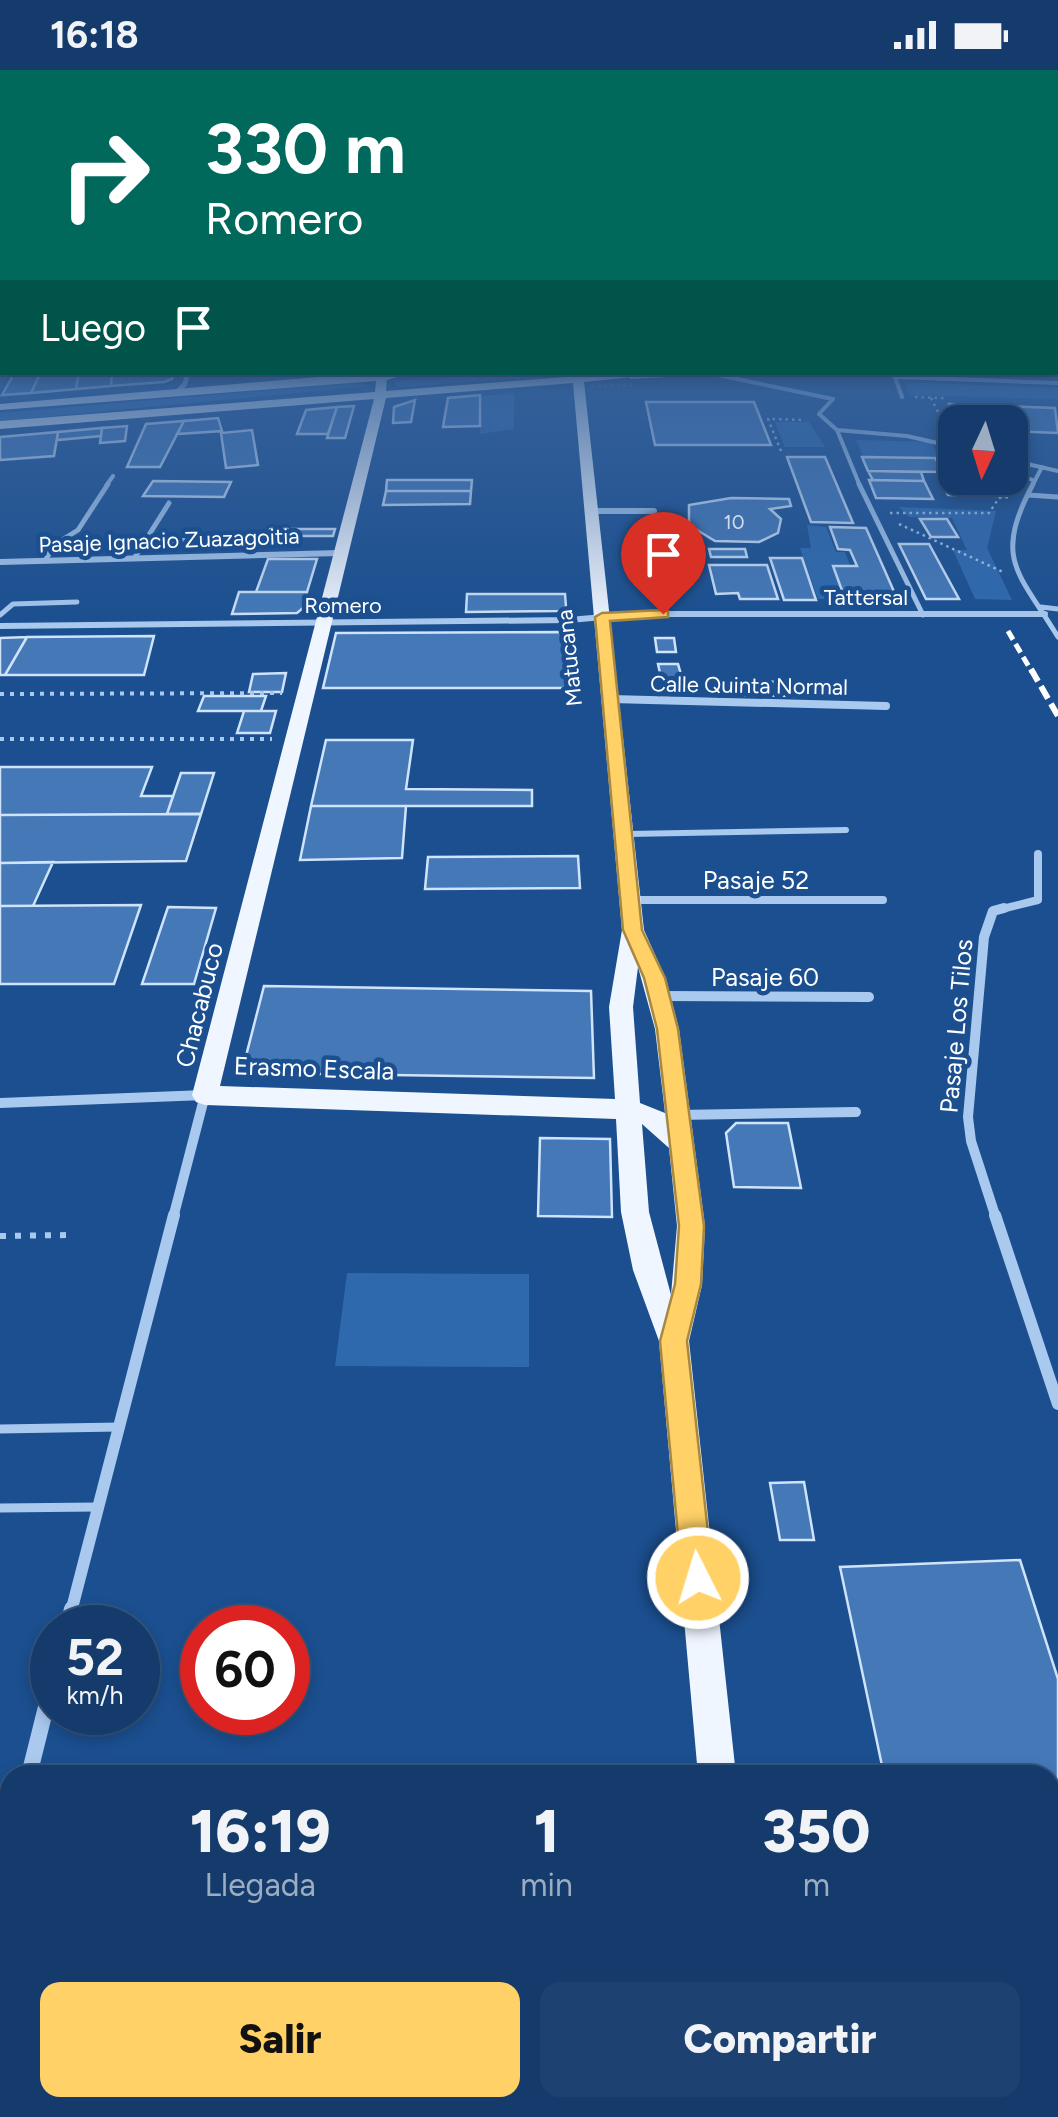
<!DOCTYPE html>
<html lang="es">
<head>
<meta charset="utf-8">
<style>
	body { margin:0; font-family:Figtree,sans-serif; background:#1d4271; color:#f1f3f6; height:100vh; display:flex; flex-direction:column; font-size:38px; white-space:nowrap }
	* { box-sizing:border-box; margin:0 }
	p { font-size:32px; color:#9dadc1 }
	.icon { flex:none; width:55px; height:55px; fill:none; stroke:currentColor; stroke-width:2; stroke-linecap:round; stroke-linejoin:round }
	.map { position:relative; flex:1; overflow:hidden }
	.drawer { position:absolute; left:0px; top:1695px; width:1060px; height:352px; display:flex; flex-direction:column; background:#143b6b; border-radius:30px 30px 0 0; box-shadow:0 5px 15px #0003,0 0 0 2px #33557e }
	.drawer>* { flex:none }
	.top-card { position:absolute; left:0px; top:0px; width:1060px; height:305px; box-shadow:0 5px 15px #0003,0 0 0 2px #33557e; background:#00695c; color:#fff; overflow:hidden }
	.needle { width:65px; rotate:184deg }
	.fabs { position:absolute; left:938px; top:335px; display:grid; gap:20px }
	.fabs a { display:grid; place-items:center; width:90px; height:90px; border-radius:20px; background:#143b6b; box-shadow:0 5px 15px #0003,0 0 0 2px #33557e; font-size:50px }
	.speed { position:absolute; left:30px; top:1535px; display:flex; gap:20px; font-size:50px; font-weight:700; text-align:center }
	.speed>* { display:grid; place-content:center; width:130px; height:130px; border-radius:50%; background:#143b6b; box-shadow:0 5px 15px #0003,0 0 0 2px #33557e; line-height:1 }
	.speed small { font-size:25px; font-weight:400 }
	.speed .limit { border:15px solid #d22; background:#fff; color:#111 }
	.pin { position:absolute; display:grid; place-items:center; width:85px; height:85px; color:#fff; margin:-102px -42px; border-radius:50% 50% 50% 0; rotate:-45deg; box-shadow:0 0 10px #0007 }
	.pin .icon { rotate:45deg }
	.me { position:absolute; width:110px; margin:-55px; rotate:355deg; stroke-linejoin:round; filter:drop-shadow(0 0 8px #0008) }
	.turn { display:flex; align-items:center; gap:35px; height:210px; padding:0 40px; font-size:45px }
	.turn .icon { width:130px; height:130px; stroke-width:2.5 }
	.turn b { display:block; font-size:70px; line-height:85px }
	.then { display:flex; align-items:center; height:95px; padding:0 40px; background:#0003; gap:20px; font-size:38px }
	.eta { display:flex; justify-content:space-evenly; align-items:center; height:170px; text-align:center }
	.eta b { font-size:60px; font-weight:800; line-height:70px }
	.cta { display:flex; gap:20px; margin-top:auto; padding:20px 40px }
	.cta a { flex:1; height:115px; border-radius:20px; background:#ffd166; color:#111; font-size:40px; font-weight:800; line-height:115px; text-align:center }
	.cta a+a { background:#1d4271; color:#f1f3f6 }
	.status { display:flex; justify-content:space-between; align-items:center; height:70px; padding:0 50px; background:#143b6b; direction:ltr }
	.status svg { height:28px; fill:currentColor }
	.map>svg:first-child { display:block }
	.green { fill:#2e69ad }
	.building { fill:#4478b7; stroke:#cfe3fa; stroke-width:2.5 }
	.lines { fill:none; stroke-linecap:round; stroke-linejoin:round }
	.pedestrian-tunnel { stroke:#3d69a0; stroke-width:4; stroke-dasharray:4 2.5; stroke-linecap:butt }
	.path-far2 { stroke:#a9c9ee; stroke-width:2.5; stroke-dasharray:2.5 4; stroke-linecap:butt }
	.path-far1 { stroke:#a9c9ee; stroke-width:4; stroke-dasharray:4 6; stroke-linecap:butt }
	.path { stroke:#a9c9ee; stroke-width:6; stroke-dasharray:6 9; stroke-linecap:butt }
	.service-far3 { stroke:#a9c9ee; stroke-width:4 }
	.service-far2 { stroke:#a9c9ee; stroke-width:5 }
	.service-far1 { stroke:#a9c9ee; stroke-width:6 }
	.service { stroke:#a9c9ee; stroke-width:9 }
	.pedestrian { stroke:#a9c9ee; stroke-width:4 }
	.minor-far5 { stroke:#a9c9ee; stroke-width:5 }
	.minor-far4 { stroke:#a9c9ee; stroke-width:6 }
	.minor-far3 { stroke:#a9c9ee; stroke-width:8 }
	.minor-far2 { stroke:#a9c9ee; stroke-width:10 }
	.minor-far1 { stroke:#a9c9ee; stroke-width:12 }
	.minor { stroke:#a9c9ee; stroke-width:16 }
	.tertiary { fill:#a9c9ee; fill-rule:evenodd }
	.secondary { fill:#d6e6fa; fill-rule:evenodd }
	.primary { fill:#f0f6ff; fill-rule:evenodd }
	.rail-far1 { stroke:#fff; stroke-width:5; stroke-dasharray:10 5; stroke-linecap:butt }
	.rail { stroke:#fff; stroke-width:6; stroke-dasharray:14 6; stroke-linecap:butt }
	.route { fill:#ffd166; stroke:#a68842; stroke-width:2.5 }
	.labels { text-anchor:middle; stroke-width:9; stroke-linejoin:round; paint-order:stroke }
	.number-label { font-size:20px; fill:#d0dded }
	.far-street-label { font-size:22px; fill:#fff; stroke:#1b4f8f }
	.street-label { font-size:25px; fill:#fff; stroke:#1b4f8f }
</style>
</head>
<body>
<div class="status"><b>16:18</b><svg viewBox="0 0 49 12"><path d="M0 12V9h3v3zM5 12V6h3v6zM10 12V3h3v9zM15 12V0h3v12zM26 1h20v11H26zM47 4h2v5h-2z"/></svg></div>
<div class="map">
<svg width="1058" height="2047" viewBox="0 0 1058 2047">
	<rect width="100%" height="100%" fill="#1b4f8f"/>
	<!-- green -->
	<path class="green" d="M 520,303 L 602,303 L 399,317 L 394,311 Z
		M 905,312 L 1058,318 L 1058,329 L 910,325 Z
		M 355,313 L 371,316 L 0,351 L 0,343 Z
		M 514,323 L 514,359 L 480,364 L 480,326 Z
		M 775,352 L 809,352 L 825,377 L 785,377 Z
		M 856,370 L 931,372 L 939,387 L 863,386 Z
		M 899,437 L 996,441 L 987,478 L 1012,530 L 975,529 L 953,480 L 967,480 L 952,448 L 909,447 Z
		M 807,455 L 826,457 L 836,482 L 845,482 L 850,495 L 831,495 L 845,529 L 818,529 L 800,478 L 811,478 Z
		M 347,1203 L 529,1204 L 529,1297 L 335,1296 Z"/>
	<!-- building -->
	<path class="building" d="M 15,302 L 41,302 L 31,323 L 2,325 Z
		M 41,302 L 79,302 L 76,319 L 31,323 Z
		M 79,302 L 112,302 L 111,316 L 76,319 Z
		M 112,302 L 173,302 L 172,309 L 164,312 L 111,316 Z
		M 480,325 L 480,356 L 443,357 L 448,328 Z
		M 415,330 L 411,352 L 393,353 L 394,337 Z
		M 646,332 L 754,332 L 771,375 L 655,375 Z
		M 949,334 L 1055,338 L 1058,363 L 1010,361 L 1010,352 L 957,352 Z
		M 354,336 L 345,368 L 327,368 L 337,337 Z
		M 337,337 L 328,364 L 297,364 L 306,340 Z
		M 218,348 L 222,361 L 177,364 L 184,351 Z
		M 184,351 L 160,397 L 127,397 L 146,354 Z
		M 127,356 L 125,371 L 100,373 L 102,358 Z
		M 102,358 L 101,366 L 57,370 L 58,362 Z
		M 252,360 L 258,395 L 226,398 L 221,363 Z
		M 58,362 L 54,386 L 0,390 L 0,367 Z
		M 787,387 L 825,387 L 853,453 L 811,452 Z
		M 862,387 L 935,388 L 943,402 L 868,401 Z
		M 868,401 L 921,402 L 924,411 L 873,410 Z
		M 387,410 L 472,410 L 471,421 L 386,421 Z
		M 869,410 L 924,411 L 933,429 L 876,428 Z
		M 153,411 L 231,412 L 224,427 L 143,426 Z
		M 940,411 L 995,411 L 1005,426 L 948,425 Z
		M 386,421 L 471,421 L 470,434 L 383,435 Z
		M 731,428 L 789,429 L 791,436 L 770,439 L 781,449 L 778,463 L 759,472 L 715,471 L 689,455 L 689,435 Z
		M 920,449 L 947,449 L 958,467 L 931,467 Z
		M 830,457 L 866,458 L 896,526 L 844,526 L 833,496 L 857,496 L 850,480 L 838,479 Z
		M 269,459 L 335,459 L 333,466 L 266,466 Z
		M 899,474 L 929,474 L 959,529 L 926,529 Z
		M 709,479 L 745,479 L 747,487 L 711,487 Z
		M 770,488 L 802,488 L 816,530 L 784,530 Z
		M 268,489 L 317,489 L 307,522 L 256,522 Z
		M 709,495 L 767,495 L 778,529 L 740,529 L 738,523 L 716,524 Z
		M 239,522 L 307,522 L 303,538 L 297,543 L 232,544 Z
		M 467,524 L 565,524 L 566,537 L 558,541 L 466,542 Z
		M 564,562 L 567,618 L 323,618 L 336,563 Z
		M 154,566 L 144,605 L 5,605 L 27,567 Z
		M 27,567 L 5,605 L 0,605 L 0,568 Z
		M 655,568 L 674,568 L 676,582 L 657,582 Z
		M 658,594 L 678,594 L 682,608 L 661,608 Z
		M 286,603 L 282,622 L 249,622 L 253,604 Z
		M 734,611 L 792,612 L 796,626 L 737,625 Z
		M 204,626 L 266,626 L 261,641 L 198,641 Z
		M 244,641 L 276,641 L 270,663 L 237,663 Z
		M 326,670 L 413,670 L 406,719 L 532,720 L 532,736 L 311,736 Z
		M 0,697 L 152,697 L 141,726 L 173,726 L 167,744 L 0,745 Z
		M 181,703 L 214,703 L 201,744 L 167,744 Z
		M 311,736 L 406,736 L 402,788 L 300,790 Z
		M 201,744 L 186,791 L 0,793 L 0,745 Z
		M 578,786 L 580,818 L 425,819 L 428,787 Z
		M 53,792 L 33,836 L 0,836 L 0,793 Z
		M 141,835 L 114,914 L 0,914 L 0,836 Z
		M 168,837 L 216,838 L 194,914 L 142,914 Z
		M 264,916 L 591,921 L 594,1008 L 254,1003 L 246,986 Z
		M 736,1053 L 788,1053 L 801,1118 L 734,1117 L 726,1063 Z
		M 540,1068 L 610,1069 L 612,1147 L 538,1146 Z
		M 804,1412 L 814,1470 L 780,1470 L 770,1413 Z
		M 1020,1490 L 1058,1609 L 1058,1809 L 1050,1810 L 1050,1705 L 884,1705 L 840,1497 Z
		M 1050,1825 L 1058,1825 L 1058,2013 L 1050,1980 Z
		M 40,2038 L 683,2038 L 683,2047 L 38,2047 Z"/>
	<g class="lines">
		<!-- pedestrian-tunnel -->
		<path class="pedestrian-tunnel" d="M 587,302 L 593,316 L 632,315"/>
		<!-- path-far2 -->
		<path class="path-far2" d="M 915,327 L 944,328
			M 931,328 L 947,360
			M 781,381 L 768,349 L 804,350
			M 890,443 L 989,443 L 999,428 L 1010,427
			M 899,454 L 1003,502"/>
		<!-- path-far1 -->
		<path class="path-far1" d="M 0,624 L 282,623
			M 0,669 L 272,669"/>
		<!-- path -->
		<path class="path" d="M 0,1166 L 69,1165"/>
		<!-- service-far3 -->
		<path class="service-far3" d="M 884,302 L 895,307 L 1058,313
			M 895,307 L 902,327
			M 837,360 L 860,416
			M 1010,401 L 1035,411
			M 106,416 L 113,406
			M 1032,416 L 1042,397"/>
		<!-- service-far2 -->
		<path class="service-far2" d="M 859,414 L 923,545
			M 1033,414 C 993,490 1018,501 1058,567
			M 1028,425 L 1058,427
			M 145,471 L 223,470
			M 135,487 L 169,433
			M 45,491 L 54,475 L 78,460 L 108,414
			M 1041,537 L 1058,539
			M 0,545 L 13,534 L 77,532"/>
		<!-- service-far1 -->
		<path class="service-far1" d="M 628,764 L 846,760"/>
		<!-- service -->
		<path class="service" d="M 0,1359 L 119,1357
			M 0,1438 L 98,1437"/>
		<!-- pedestrian -->
		<path class="pedestrian" d="M 718,305 L 833,329 L 819,344 L 837,360 L 907,366 L 955,377
			M 1010,390 L 1058,401"/>
		<!-- minor-far5 -->
		<path class="minor-far5" d="M 176,323 L 185,314 L 188,302"/>
		<!-- minor-far4 -->
		<path class="minor-far4" d="M 592,441 L 654,441
			M 0,492 L 339,483
			M 0,556 L 569,550 L 638,544 L 1045,544"/>
		<!-- minor-far3 -->
		<path class="minor-far3" d="M 611,629 L 886,636
			M 630,830 L 883,830
			M 994,841 L 1038,830 L 1038,784"/>
		<!-- minor-far2 -->
		<path class="minor-far2" d="M 661,926 L 869,927
			M 0,1033 L 205,1025 L 173,1148
			M 678,1045 L 856,1042
			M 996,1148 L 971,1071 L 968,1047 L 984,867 L 993,841 L 1004,838"/>
		<!-- minor-far1 -->
		<path class="minor-far1" d="M 995,1145 L 1058,1334
			M 71,1542 L 174,1145"/>
		<!-- minor -->
		<path class="minor" d="M 67,1558 L 72,1539
			M 29,1705 L 52,1613
			M 0,1816 L 10,1777"/>
		<!-- tertiary -->
		<path class="tertiary" d="M 0,1880 L 10,1880 L 10,1910 L 0,1910 Z"/>
		<!-- secondary -->
		<path class="secondary" d="M 755,302 L 631,309 L 627,306 L 659,302 Z"/>
		<!-- primary -->
		<path class="primary" d="M 377,302 L 400,306 L 387,310 L 386,321 L 628,302 L 681,302 L 584,312 L 644,860 L 666,909 L 679,959 L 705,1156 L 702,1215 L 689,1271 L 736,1705 L 698,1705 L 659,1271 L 633,1200 L 621,1142 L 616,1049 L 205,1035 L 196,1032 L 192,1025 L 374,329 L 0,359 L 0,351 L 375,322 L 376,311 L 0,340 L 0,334 ZM 573,313 L 622,860 L 609,937 L 615,1029 L 220,1016 L 386,328 ZM 638,897 L 655,959 L 665,1043 L 640,1033 L 633,937 ZM 642,1054 L 669,1078 L 677,1156 L 671,1225 L 649,1142 Z
			M 727,2038 L 772,2038 L 774,2047 L 728,2047 Z"/>
		<!-- rail-far1 -->
		<path class="rail-far1" d="M 1008,561 L 1032,602"/>
		<!-- rail -->
		<path class="rail" d="M 1031,599 L 1058,646"/>
	</g>
	<!-- sky -->
	<linearGradient id="sky" x2="0" y2="1"><stop stop-color="#0f2b4f"/><stop offset="0.48" stop-color="#39639b"/><stop offset="1" stop-color="#39639b" stop-opacity="0"/></linearGradient>
	<rect width="1058" height="557" fill="url(#sky)"/>
	<!-- route -->
	<path class="route" d="M 663,540 L 668,541 L 668,547 L 610,551 L 642,860 L 665,908 L 678,959 L 704,1156 L 701,1214 L 687,1271 L 713,1508 L 709,1519 L 698,1523 L 686,1519 L 682,1508 L 660,1271 L 675,1214 L 679,1156 L 657,959 L 644,908 L 623,860 L 595,547 L 602,543 Z"/>
	<g class="labels">
		<!-- number labels -->
		<g class="number-label">
			<text x="734" y="459">10</text>
		</g>
		<!-- far-street labels -->
		<g class="far-street-label">
			<text transform="translate(169 470) rotate(-2)" y="8">Pasaje Ignacio Zuazagoitia</text>
			<text x="866" y="535">Tattersal</text>
			<text x="343" y="543">Romero</text>
			<text transform="translate(569 588) rotate(-96)" y="8">Matucana</text>
			<text transform="translate(749 615) rotate(1)" y="8">Calle Quinta Normal</text>
		</g>
		<!-- street labels -->
		<g class="street-label">
			<text x="756" y="819">Pasaje 52</text>
			<text x="765" y="916">Pasaje 60</text>
			<text transform="translate(199 935) rotate(-76)" y="9">Chacabuco</text>
			<text transform="translate(956 956) rotate(-85)" y="9">Pasaje Los Tilos</text>
			<text transform="translate(314 998) rotate(2)" y="9">Erasmo Escala</text>
		</g>
	</g>
</svg>
<div class="fabs">
<a><svg class="needle" viewBox="-14 -14 28 28"><path d="M0-13l5 13h-10z" fill="#e53935"/><path d="M0 13l5-13h-10z" fill="#9dadc1"/></svg></a>
</div>
<div class="speed"><div>52<small>km/h</small></div><div class="limit">60</div></div>
<div class="pin" style="left:663px;top:544px;background:#d93025"><svg class="icon" aria-label="arrive" viewBox="0 0 24 24"><path d="M6 21V4h12l-3 4 3 4H6"/></svg></div>
<svg class="me" style="left:698px;top:1508px" viewBox="-20 -20 40 40"><circle r="17" fill="#ffd166" stroke="#fff" stroke-width="3"/><path d="M0-11L8 9 0 5-8 9z" fill="#fff"/></svg>
<div class="top-card">
<div class="turn"><svg class="icon" aria-label="right" viewBox="0 0 24 24"><path d="M7 20v-9h11M14 6l5 5-5 5"/></svg><div><b>330 m</b>Romero</div></div>
<div class="then">Luego<svg class="icon" aria-label="arrive" viewBox="0 0 24 24"><path d="M6 21V4h12l-3 4 3 4H6"/></svg></div>
</div>
<section class="drawer">
<div class="eta">
<div><b>16:19</b><p>Llegada</p></div>
<div><b>1</b><p>min</p></div>
<div><b>350</b><p>m</p></div>
</div>
<div class="cta"><a>Salir</a><a>Compartir</a></div>
</section>
</div>
</body>
</html>
